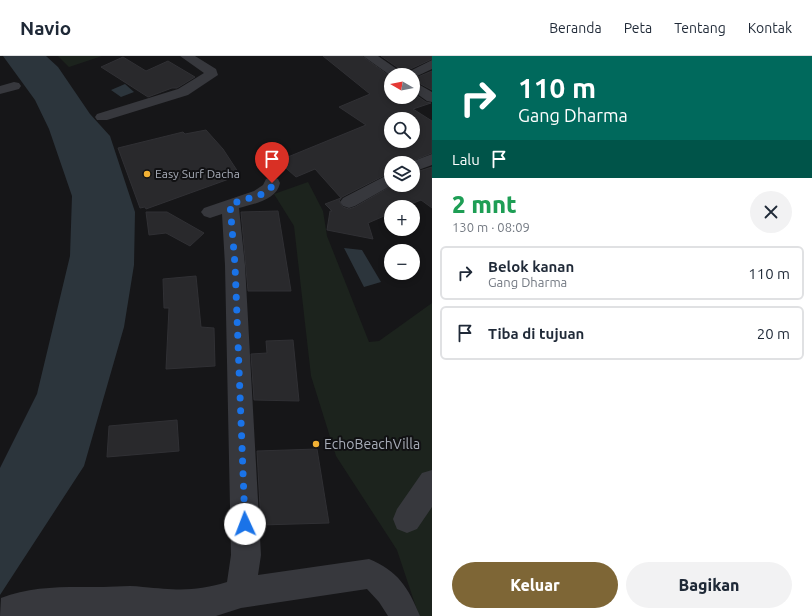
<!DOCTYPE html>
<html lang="id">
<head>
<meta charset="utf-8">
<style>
	body { margin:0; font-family:Ubuntu,sans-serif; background:#f2f2f3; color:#1f2937; height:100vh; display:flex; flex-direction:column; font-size:15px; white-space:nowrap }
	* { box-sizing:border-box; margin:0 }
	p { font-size:13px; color:#747a83 }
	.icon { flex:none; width:22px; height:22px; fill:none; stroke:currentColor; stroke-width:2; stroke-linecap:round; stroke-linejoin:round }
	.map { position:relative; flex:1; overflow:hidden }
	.panel { display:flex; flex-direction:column; background:#fff; width:380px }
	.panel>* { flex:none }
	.banner { background:#00695c; color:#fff; overflow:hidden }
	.needle { width:26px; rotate:279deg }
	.controls { position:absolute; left:384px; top:12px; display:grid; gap:8px }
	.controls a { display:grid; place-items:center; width:36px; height:36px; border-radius:50%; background:#fff; box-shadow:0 2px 6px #0003; font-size:20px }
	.pin { position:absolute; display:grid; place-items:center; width:34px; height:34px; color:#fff; margin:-41px -17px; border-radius:50% 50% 50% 0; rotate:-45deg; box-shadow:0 0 4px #0007 }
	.pin .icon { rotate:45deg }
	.me { position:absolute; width:44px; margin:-22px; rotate:358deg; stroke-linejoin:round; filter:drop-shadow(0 0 3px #0008) }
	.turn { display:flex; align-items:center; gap:14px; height:84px; padding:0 20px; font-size:18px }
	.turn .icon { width:52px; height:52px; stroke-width:2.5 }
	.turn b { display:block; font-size:28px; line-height:34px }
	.then { display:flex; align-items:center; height:38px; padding:0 20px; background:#0003; gap:8px; font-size:15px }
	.round { display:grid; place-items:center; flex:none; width:42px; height:42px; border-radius:21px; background:#f2f2f3 }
	.headline { display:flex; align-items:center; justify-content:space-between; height:68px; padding:0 20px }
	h1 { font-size:24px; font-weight:800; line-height:30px; color:#1e9e55 }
	.button { display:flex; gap:8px; margin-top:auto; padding:8px 20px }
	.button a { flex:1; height:46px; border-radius:24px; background:#7e6636; color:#fff; font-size:16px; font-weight:800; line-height:46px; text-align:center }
	.button a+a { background:#f2f2f3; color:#1f2937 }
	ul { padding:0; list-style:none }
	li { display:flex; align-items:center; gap:12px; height:54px; margin:0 8px 6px; padding:0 12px; border:2px solid #e0e1e3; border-radius:6px }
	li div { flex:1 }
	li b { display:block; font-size:15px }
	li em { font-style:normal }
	header { display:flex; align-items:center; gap:24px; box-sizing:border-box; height:56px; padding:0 20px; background:#fff; border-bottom:1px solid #e0e1e3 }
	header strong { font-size:19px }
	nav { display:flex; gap:22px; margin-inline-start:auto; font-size:14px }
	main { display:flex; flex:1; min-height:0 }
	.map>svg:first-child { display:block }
	.green { fill:#1c231d }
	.water { fill:#2c353c }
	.building { fill:#29292c; stroke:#303034; fill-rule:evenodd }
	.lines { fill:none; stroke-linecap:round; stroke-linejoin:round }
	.minor { fill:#37383d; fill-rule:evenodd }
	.route { stroke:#1a73e8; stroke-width:7; stroke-dasharray:0 12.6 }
	.poi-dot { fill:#f2b134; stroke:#111113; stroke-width:1.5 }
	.labels { text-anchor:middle; stroke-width:4; stroke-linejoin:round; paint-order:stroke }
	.far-poi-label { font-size:12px; fill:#a8adb8; stroke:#111113; text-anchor:start }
	.poi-label { font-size:14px; fill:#a8adb8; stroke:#111113; text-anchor:start }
</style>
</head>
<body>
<header>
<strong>Navio</strong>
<nav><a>Beranda</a><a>Peta</a><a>Tentang</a><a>Kontak</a></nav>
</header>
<main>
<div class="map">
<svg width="432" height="560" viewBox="0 0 432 560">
	<rect width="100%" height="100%" fill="#161618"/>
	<!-- green -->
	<path class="green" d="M 58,0 L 102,0 L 69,11 Z
		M 308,126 L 323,155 L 327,180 L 369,286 L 379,285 L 432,247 L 432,560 L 419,560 L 397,494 L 336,400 L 311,320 L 294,170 L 274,138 Z"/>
	<!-- water -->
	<path class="water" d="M 3,0 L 46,0 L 58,11 L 90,58 L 110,80 L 135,156 L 134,209 L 124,271 L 84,410 L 0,539 L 0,412 L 37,338 L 70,200 L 72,140 L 49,73 L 35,44 Z
		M 125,28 L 134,36 L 121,41 L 111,34 Z
		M 344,192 L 362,194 L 381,226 L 364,231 Z"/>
	<!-- building -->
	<path class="building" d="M 323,0 L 362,0 L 391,21 L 391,41 L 413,41 L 413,37 L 426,46 L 431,47 L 413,53 L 432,65 L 432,97 L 407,107 L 391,107 L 391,116 L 342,141 L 339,145 L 343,151 L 349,153 L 355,151 L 393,129 L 413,129 L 413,117 L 432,111 L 432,152 L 421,144 L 404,151 L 391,151 L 391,157 L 368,167 L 373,183 L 327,174 L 330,155 L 332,155 L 325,148 L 341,142 L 315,113 L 296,121 L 278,105 L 366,69 L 339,51 L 370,38 ZM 391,63 L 413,63 L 413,85 L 391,85 Z
		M 381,0 L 432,0 L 432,3 L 404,16 Z
		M 123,1 L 146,15 L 168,5 L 195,21 L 177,32 L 172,32 L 148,41 L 101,11 Z
		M 432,15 L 432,34 L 413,24 L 413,23 Z
		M 206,74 L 223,93 L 240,119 L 146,153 L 145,151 L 140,152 L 118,92 L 183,76 L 185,78 Z
		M 278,155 L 291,235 L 248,235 L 241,156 Z
		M 146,156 L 167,156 L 204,177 L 190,190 L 166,177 L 149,179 Z
		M 196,220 L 201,271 L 214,272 L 215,310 L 166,313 L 169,252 L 164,252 L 163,223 Z
		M 293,284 L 299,345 L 254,344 L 251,298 L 267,297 L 266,285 Z
		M 177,364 L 179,395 L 107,401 L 109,370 Z
		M 317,393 L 329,467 L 261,469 L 257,395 Z"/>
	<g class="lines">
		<!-- minor -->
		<path class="minor" d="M 180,0 L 195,0 L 216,13 L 218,19 L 188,39 L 107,64 L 97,64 L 95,61 L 97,58 L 178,33 L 204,17 Z
			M 363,0 L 378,0 L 404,18 L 432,4 L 432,13 L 413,22 L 413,19 L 391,20 Z
			M 413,25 L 432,36 L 432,46 L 427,45 L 413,35 Z
			M 14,26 L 19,27 L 21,30 L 19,33 L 0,38 L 0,30 Z
			M 432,98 L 432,109 L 413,116 L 413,107 L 408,107 Z
			M 391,117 L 392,129 L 355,150 L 349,152 L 343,150 L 340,146 L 343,142 Z
			M 272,121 L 278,123 L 280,127 C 277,144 253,148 239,152 L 245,209 L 261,499 L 258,519 L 369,503 C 398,515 408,531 420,560 L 388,560 L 379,546 L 367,533 L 241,552 L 216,560 L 0,560 L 1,542 C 33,529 70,531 103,531 C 116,531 130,529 143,531 C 177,534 194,536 227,526 L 231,499 L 225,209 L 222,158 L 210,162 L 204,160 L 201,156 L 204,152 L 254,135 L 263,129 L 266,123 Z
			M 432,414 L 432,451 L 417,473 L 407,477 L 397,473 L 393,463 L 397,453 L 422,417 Z"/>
	</g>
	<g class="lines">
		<!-- route -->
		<path class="route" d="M 245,468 L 235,209 L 230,148 L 260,139 L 271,132 L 272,127"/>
	</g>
	<!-- markers -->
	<g class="poi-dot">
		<circle cx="147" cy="118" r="4"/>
		<circle cx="316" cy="388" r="4"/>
	</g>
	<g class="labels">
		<!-- far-poi labels -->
		<g class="far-poi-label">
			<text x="155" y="122">Easy Surf Dacha</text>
		</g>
		<!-- poi labels -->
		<g class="poi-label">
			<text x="324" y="393">EchoBeachVilla</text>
		</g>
	</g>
</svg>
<div class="controls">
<a><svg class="needle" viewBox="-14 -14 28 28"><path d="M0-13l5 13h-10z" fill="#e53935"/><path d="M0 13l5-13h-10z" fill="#747a83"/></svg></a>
<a><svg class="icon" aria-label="search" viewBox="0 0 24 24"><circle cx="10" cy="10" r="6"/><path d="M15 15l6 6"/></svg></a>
<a><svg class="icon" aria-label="layers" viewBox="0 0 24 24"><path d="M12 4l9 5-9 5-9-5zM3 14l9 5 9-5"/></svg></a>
<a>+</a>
<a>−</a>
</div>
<div class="pin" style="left:272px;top:127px;background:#d93025"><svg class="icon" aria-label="arrive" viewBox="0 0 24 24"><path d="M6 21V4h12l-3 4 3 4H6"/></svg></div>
<svg class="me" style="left:245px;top:468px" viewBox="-20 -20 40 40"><circle r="19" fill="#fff"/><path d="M0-13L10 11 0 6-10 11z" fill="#1a73e8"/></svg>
</div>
<section class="panel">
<div class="banner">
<div class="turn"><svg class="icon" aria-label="right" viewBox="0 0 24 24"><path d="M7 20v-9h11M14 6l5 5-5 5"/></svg><div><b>110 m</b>Gang Dharma</div></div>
<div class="then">Lalu<svg class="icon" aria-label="arrive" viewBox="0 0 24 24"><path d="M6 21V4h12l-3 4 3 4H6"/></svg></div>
</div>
<div class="headline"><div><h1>2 mnt</h1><p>130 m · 08:09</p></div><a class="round"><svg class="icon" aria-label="close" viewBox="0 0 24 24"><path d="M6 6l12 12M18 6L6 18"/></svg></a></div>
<ul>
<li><svg class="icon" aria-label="right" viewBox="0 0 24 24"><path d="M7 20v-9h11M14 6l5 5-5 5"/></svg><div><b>Belok kanan</b><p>Gang Dharma</p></div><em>110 m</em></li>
<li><svg class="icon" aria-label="arrive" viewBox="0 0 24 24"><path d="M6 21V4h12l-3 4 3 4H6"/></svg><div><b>Tiba di tujuan</b></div><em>20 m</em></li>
</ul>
<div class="button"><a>Keluar</a><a>Bagikan</a></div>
</section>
</main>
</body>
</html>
